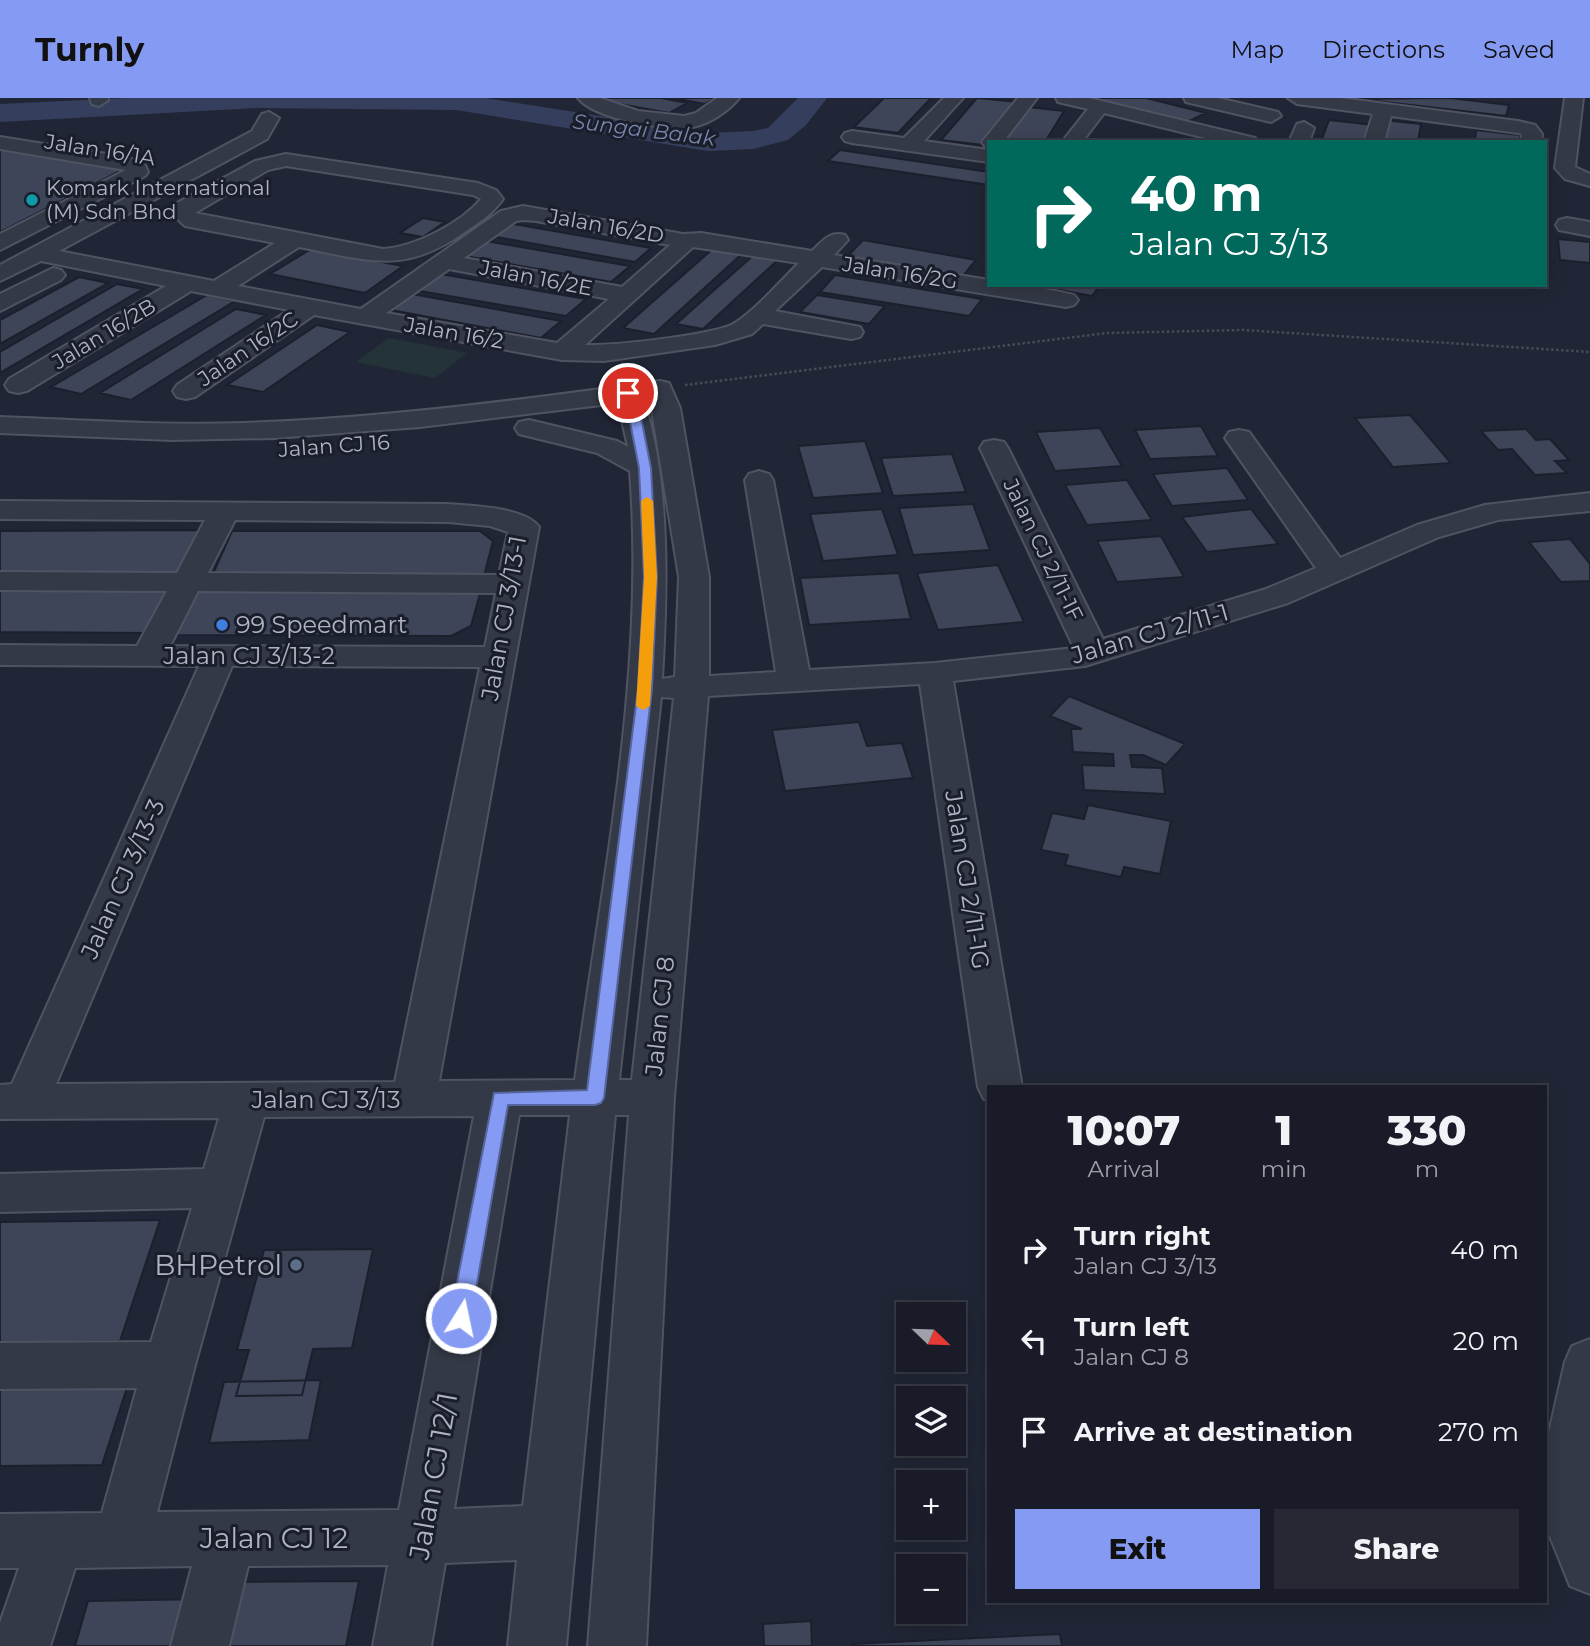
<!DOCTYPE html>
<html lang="en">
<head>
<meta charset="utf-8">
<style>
	body { margin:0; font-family:Montserrat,sans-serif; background:#262934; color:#f1f3f6; height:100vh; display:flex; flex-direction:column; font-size:26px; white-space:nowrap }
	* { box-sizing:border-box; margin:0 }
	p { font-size:23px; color:#9fa1a8 }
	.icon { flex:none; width:38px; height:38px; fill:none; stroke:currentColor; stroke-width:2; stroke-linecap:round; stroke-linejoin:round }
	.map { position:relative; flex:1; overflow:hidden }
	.details { position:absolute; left:987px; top:987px; width:560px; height:518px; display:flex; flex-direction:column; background:#191c28; border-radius:0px; box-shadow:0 4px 18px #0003,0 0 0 2px #373a45 }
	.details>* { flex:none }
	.hud { position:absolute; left:987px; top:42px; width:560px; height:147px; border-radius:0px; box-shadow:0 4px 18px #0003,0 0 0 2px #373a45; background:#00695c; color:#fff; overflow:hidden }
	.needle { width:46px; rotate:113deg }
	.tools { position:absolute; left:896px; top:1204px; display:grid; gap:14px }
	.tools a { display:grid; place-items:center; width:70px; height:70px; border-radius:0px; background:#191c28; box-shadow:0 4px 18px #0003,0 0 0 2px #373a45; font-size:35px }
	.pin { position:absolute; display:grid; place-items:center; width:60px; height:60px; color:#fff; margin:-30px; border:4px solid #fff; border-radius:50%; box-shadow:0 2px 7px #0007 }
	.me { position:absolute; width:77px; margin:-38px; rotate:10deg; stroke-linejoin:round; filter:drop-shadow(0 0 5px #0008) }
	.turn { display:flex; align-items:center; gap:24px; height:147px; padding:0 28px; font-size:32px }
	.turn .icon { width:91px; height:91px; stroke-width:2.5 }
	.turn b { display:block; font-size:49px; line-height:60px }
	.eta { display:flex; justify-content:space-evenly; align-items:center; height:119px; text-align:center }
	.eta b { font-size:42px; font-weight:800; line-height:49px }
	.action { display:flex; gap:14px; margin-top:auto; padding:14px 28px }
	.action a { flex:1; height:80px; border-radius:0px; background:#859bf3; color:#111; font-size:28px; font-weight:800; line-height:80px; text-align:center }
	.action a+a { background:#262934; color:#f1f3f6 }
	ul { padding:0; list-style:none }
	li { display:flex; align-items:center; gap:21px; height:91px; padding:0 28px }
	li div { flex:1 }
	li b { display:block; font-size:26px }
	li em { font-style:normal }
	header { display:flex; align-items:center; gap:42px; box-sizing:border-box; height:98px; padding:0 35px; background:#859bf3; color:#111 }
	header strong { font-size:33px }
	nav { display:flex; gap:38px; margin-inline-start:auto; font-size:24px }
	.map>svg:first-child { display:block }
	.green { fill:#243338 }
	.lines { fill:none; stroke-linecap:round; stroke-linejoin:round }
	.river { fill:#353f5d; fill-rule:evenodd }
	.building { fill:#3f4559; stroke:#1c202d; stroke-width:2 }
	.minor-casing { stroke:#4f5362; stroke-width:4 }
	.path { stroke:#404e55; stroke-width:2.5; stroke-dasharray:2.5 2.5; stroke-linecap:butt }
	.minor { fill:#343947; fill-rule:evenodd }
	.route { fill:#859bf3; stroke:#56659e; stroke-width:2 }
	.slow { fill:#f59e0b }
	.culture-dot { fill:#0f9aa8; stroke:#1a1e2b; stroke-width:2.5 }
	.shop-dot { fill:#3f7fe0; stroke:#1a1e2b; stroke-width:2.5 }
	.service-dot { fill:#5c6f8a; stroke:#1a1e2b; stroke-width:2.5 }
	.labels { text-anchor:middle; stroke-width:6; stroke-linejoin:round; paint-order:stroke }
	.far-water-label { font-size:21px; font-style:italic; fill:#7885aa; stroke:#1a1e2b }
	.far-street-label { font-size:21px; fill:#afb3c4; stroke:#1a1e2b }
	.far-poi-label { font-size:21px; fill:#afb3c4; stroke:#1a1e2b; text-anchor:start }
	.street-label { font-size:24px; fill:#afb3c4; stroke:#1a1e2b }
	.poi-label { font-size:24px; fill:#afb3c4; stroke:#1a1e2b; text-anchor:start }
	.near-poi-label { font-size:28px; fill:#afb3c4; stroke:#1a1e2b; text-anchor:end }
	.near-street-label { font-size:28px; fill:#afb3c4; stroke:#1a1e2b }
</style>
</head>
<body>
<header>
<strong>Turnly</strong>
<nav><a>Map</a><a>Directions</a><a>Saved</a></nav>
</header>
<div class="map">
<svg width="1590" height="1548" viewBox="0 0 1590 1548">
	<rect width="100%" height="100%" fill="#212636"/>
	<!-- green -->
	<path class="green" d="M 389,240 L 467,255 L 435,280 L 356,264 Z"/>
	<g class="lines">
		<!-- river -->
		<path class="river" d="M 128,0 L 485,0 L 708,35 L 753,33 L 768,30 L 798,0 L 827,0 L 806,27 L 788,42 L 753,51 L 708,53 L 456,12 L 257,10 L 0,24 L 0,6 Z"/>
	</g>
	<!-- building -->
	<path class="building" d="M 609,0 L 661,0 L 687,5 L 669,15 L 603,3 Z
		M 673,0 L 716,0 L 705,6 Z
		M 884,0 L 931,0 L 898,35 L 854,29 Z
		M 977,0 L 1018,4 L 983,47 L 941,42 Z
		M 1081,0 L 1146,0 L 1206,15 L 1183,26 Z
		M 1450,0 L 1509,7 L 1506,18 L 1359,1 Z
		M 1028,9 L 1064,13 L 1045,44 L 1004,44 Z
		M 1329,22 L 1373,27 L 1369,44 L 1321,44 Z
		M 1383,22 L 1421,26 L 1418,44 L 1378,44 Z
		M 1476,32 L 1520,37 L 1520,44 L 1475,44 Z
		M 0,47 L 128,69 L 0,134 Z
		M 840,52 L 989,74 L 989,87 L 828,63 Z
		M 423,120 L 445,124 L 423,139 L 400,135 Z
		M 508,125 L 651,150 L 635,164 L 491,138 Z
		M 1558,141 L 1590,144 L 1590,165 L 1560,162 Z
		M 863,142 L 976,162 L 962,179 L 847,159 Z
		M 486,143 L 630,168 L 611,184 L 465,158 Z
		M 716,148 L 745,153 L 654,236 L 623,230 Z
		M 311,151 L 403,168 L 365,195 L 270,176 Z
		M 756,155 L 781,159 L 703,231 L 676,226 Z
		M 435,175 L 586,201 L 566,218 L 414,192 Z
		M 835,177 L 982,201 L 969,218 L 820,194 Z
		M 79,179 L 108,185 L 0,246 L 0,222 Z
		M 117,186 L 143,191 L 0,275 L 0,254 Z
		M 1033,187 L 1100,187 L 1092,198 Z
		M 412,196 L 561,223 L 541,240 L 391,212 Z
		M 207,197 L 235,203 L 81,296 L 51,289 Z
		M 817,197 L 885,208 L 869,226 L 800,214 Z
		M 236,211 L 266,217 L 131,302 L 100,295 Z
		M 317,227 L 350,234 L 263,294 L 227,287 Z
		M 1410,317 L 1451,365 L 1393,369 L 1355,320 Z
		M 1201,328 L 1218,358 L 1150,361 L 1135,332 Z
		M 1100,330 L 1122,368 L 1055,373 L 1036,334 Z
		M 1526,331 L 1536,342 L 1550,341 L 1569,362 L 1555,363 L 1567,375 L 1535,377 L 1512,351 L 1498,352 L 1481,333 Z
		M 865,343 L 883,395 L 813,400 L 798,348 Z
		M 952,356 L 966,394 L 893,398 L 881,360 Z
		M 1227,370 L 1248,402 L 1172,408 L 1153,376 Z
		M 1127,382 L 1152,422 L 1087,427 L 1065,387 Z
		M 973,406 L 990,452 L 913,457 L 899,410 Z
		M 882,411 L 898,457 L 823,463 L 810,416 Z
		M 1251,411 L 1278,446 L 1207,454 L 1182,419 Z
		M 199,432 L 176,478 L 0,479 L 0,433 Z
		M 232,433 L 480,433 L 493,443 L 484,478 L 212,478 Z
		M 1161,438 L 1184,479 L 1117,484 L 1097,443 Z
		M 1570,441 L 1590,466 L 1590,483 L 1561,484 L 1529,444 Z
		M 998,467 L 1024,524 L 938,532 L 917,475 Z
		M 899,475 L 911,521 L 809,527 L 800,480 Z
		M 0,490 L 171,491 L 147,535 L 0,534 Z
		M 481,492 L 471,528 L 451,538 L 172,537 L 194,493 Z
		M 1069,598 L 1185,646 L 1166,667 L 1143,657 L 1130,657 L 1132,669 L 1162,670 L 1165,696 L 1084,692 L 1082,667 L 1114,668 L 1113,656 L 1073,654 L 1071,631 L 1082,631 L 1050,618 Z
		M 859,624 L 867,648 L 902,645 L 913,680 L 785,693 L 772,632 Z
		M 1088,707 L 1171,723 L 1160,776 L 1124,769 L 1121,779 L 1065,767 L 1068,757 L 1041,752 L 1052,715 L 1084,721 Z
		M 160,1122 L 120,1243 L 0,1245 L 0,1124 Z
		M 373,1151 L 352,1250 L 313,1251 L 302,1297 L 236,1298 L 249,1252 L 237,1252 L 264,1152 Z
		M 132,1274 L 102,1367 L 0,1368 L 0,1275 Z
		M 321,1282 L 309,1342 L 209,1345 L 224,1284 Z
		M 359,1483 L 346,1548 L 214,1548 L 229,1484 Z
		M 204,1501 L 192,1548 L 75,1548 L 88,1503 Z
		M 811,1523 L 812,1548 L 764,1548 L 763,1526 Z
		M 1060,1536 L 1062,1548 L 852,1548 L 852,1546 Z"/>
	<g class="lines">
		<!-- minor casing -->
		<g class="minor-casing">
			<path id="minor" d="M 90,0 L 108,0 L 108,2 L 99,8 L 92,6 Z
				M 578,0 L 600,0 L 638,13 L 684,18 L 696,15 L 717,0 L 739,0 C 729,13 709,26 693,29 C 667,33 594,21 578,0 Z
				M 944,0 L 963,0 L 924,43 L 989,52 L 989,64 L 852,45 L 845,43 L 842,39 L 845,35 L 852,33 L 904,40 Z
				M 1018,0 L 1037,0 L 1003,44 L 989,44 L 989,49 L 985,48 L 982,44 Z
				M 1056,0 L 1089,0 L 1255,40 L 1258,44 L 1222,44 L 1104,15 L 1082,44 L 1062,44 L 1088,11 L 1058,4 Z
				M 1184,0 L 1218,0 L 1278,14 L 1281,18 L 1271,24 L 1186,4 Z
				M 1288,0 L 1340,0 L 1518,23 L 1535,27 L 1542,36 L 1541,44 L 1521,44 L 1522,36 L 1518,35 L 1391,18 L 1384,44 L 1364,44 L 1373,16 L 1297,6 Z
				M 1565,0 L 1583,0 L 1575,69 L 1590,76 L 1590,88 L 1565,81 L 1555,70 Z
				M 269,14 L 279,20 L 267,41 L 59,153 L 214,183 L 275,145 L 185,128 L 173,117 L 177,105 L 255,63 L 286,56 L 478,85 L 496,92 L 503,101 C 493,115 480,124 466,133 C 404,178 368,162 299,149 L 238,188 L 361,211 L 501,113 L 523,108 L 683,136 L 701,135 L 812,153 C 823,143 829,133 845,137 L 848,142 L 834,157 L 989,182 L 989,187 C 1018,187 1046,190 1074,197 L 1078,202 L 1074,207 L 1066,209 L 822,169 L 775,213 L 860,229 L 863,234 L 860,239 L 851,241 L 763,226 L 752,236 L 715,247 L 604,263 L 562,262 L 314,217 L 195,299 L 186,301 L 177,299 L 173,293 L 177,287 L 289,212 L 191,193 L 27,293 L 18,295 L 9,293 L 5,287 L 9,281 L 166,188 L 41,163 L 0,183 L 0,167 L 252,33 L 262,16 ZM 286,68 L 473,97 L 481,101 C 461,125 415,149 383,151 L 195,115 L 268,72 ZM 523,122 L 536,123 L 670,147 L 622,189 L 464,160 L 516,123 ZM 693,149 L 799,165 C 779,184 759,209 735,225 C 717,237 611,248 585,247 ZM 449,171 L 609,201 L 557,245 L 386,215 Z
				M 1304,24 L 1314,30 L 1309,44 L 1289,44 L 1297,26 Z
				M 0,39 L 126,59 L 144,65 L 148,74 L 145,78 L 0,152 L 0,136 L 126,72 L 0,51 Z
				M 1567,120 L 1590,124 L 1590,138 L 1559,132 L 1556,127 L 1559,122 Z
				M 53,170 L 61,172 L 65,177 L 61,182 L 0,213 L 0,196 Z
				M 660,283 L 669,285 L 680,310 L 709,479 L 709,578 L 776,574 L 745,382 L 749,376 L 759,373 L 769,376 L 773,382 L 809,572 L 935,565 L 1074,550 L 980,350 L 984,344 L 994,342 L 1004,344 L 1008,350 L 1103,541 L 1266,491 L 1316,470 L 1225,340 L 1229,334 L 1239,332 L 1249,334 L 1340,460 L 1417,427 L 1485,407 L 1590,395 L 1590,413 L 1498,422 L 1439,439 L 1288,505 L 1085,568 L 953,583 L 1022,989 L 989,989 L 989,1003 L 984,1001 L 978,989 L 920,586 L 708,598 L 674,999 L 646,1548 L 588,1548 L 629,1017 L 615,1017 L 566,1548 L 508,1548 L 517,1462 L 445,1465 L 431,1548 L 373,1548 L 388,1467 L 248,1468 L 229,1548 L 171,1548 L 192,1468 L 75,1470 L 50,1548 L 0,1548 L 0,1525 L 19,1470 L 0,1470 L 0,1416 L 102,1415 L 137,1290 L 0,1291 L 0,1245 L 151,1244 L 192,1110 L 0,1114 L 0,1076 L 204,1071 L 219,1020 L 0,1021 L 0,987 L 12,986 L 199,568 L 0,567 L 0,547 L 137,548 L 167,493 L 0,492 L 0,474 L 177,475 L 205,422 L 0,421 L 0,403 L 448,406 C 471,408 525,409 539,429 L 439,983 L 575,982 C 602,781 646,577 630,373 L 597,355 L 519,336 L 515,330 L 519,324 L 529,322 L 617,343 L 628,349 L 618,305 L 420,329 L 275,340 L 172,342 L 0,335 L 0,319 C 81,322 163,328 244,325 C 383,320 522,302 660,283 ZM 650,300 L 679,479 L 675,579 L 662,581 C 667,496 671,382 643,301 ZM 235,422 L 448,424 L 490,428 L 508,434 L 499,477 L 208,475 ZM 198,493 L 496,495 L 485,549 L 170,548 ZM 232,568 L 480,569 L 395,984 L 56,986 ZM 661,599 L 674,600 L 632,982 L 619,982 ZM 519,1017 L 570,1017 L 523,1408 L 454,1411 ZM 474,1018 L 399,1412 L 157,1414 L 195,1267 L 264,1019 Z
				M 1590,1241 L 1590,1496 L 1570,1488 L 1545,1426 L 1545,1352 L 1565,1264 L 1572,1248 Z"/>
		</g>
		<!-- path -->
		<path class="path" d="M 685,287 L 1107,235 L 1243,232 L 1590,254"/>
		<!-- minor -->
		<use href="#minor" class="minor"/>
	</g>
	<!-- route -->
	<path class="route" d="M 624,293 L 631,293 L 640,314 L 651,370 L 657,479 L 652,591 L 604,1000 L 601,1005 L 595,1007 L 508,1007 L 471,1220 L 468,1226 L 461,1229 L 453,1226 L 450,1220 L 494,995 L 587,992 L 638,591 L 644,479 L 639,370 Z"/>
	<!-- slow -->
	<path class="slow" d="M 647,399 L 653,403 L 657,479 L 650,608 L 643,612 L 636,608 L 644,479 L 641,403 Z"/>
	<!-- markers -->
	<circle class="culture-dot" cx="32" cy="102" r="7"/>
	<circle class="shop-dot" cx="222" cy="527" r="7"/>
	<circle class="service-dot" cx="296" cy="1167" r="7"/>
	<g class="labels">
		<!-- far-water labels -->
		<g class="far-water-label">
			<text transform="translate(644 32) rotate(7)" y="7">Sungai Balak</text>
		</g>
		<!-- far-street labels -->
		<g class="far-street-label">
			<text transform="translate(100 52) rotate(9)" y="7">Jalan 16/1A</text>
			<text transform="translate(606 128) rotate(10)" y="7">Jalan 16/2D</text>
			<text transform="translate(900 175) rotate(9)" y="7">Jalan 16/2G</text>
			<text transform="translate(536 180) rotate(11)" y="7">Jalan 16/2E</text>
			<text transform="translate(454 235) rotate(10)" y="7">Jalan 16/2</text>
			<text transform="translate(104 236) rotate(-31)" y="7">Jalan 16/2B</text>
			<text transform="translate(248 251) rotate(-34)" y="7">Jalan 16/2C</text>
			<text transform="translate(334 348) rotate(-4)" y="7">Jalan CJ 16</text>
			<text transform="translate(1043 452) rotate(64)" y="7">Jalan CJ 2/11-1F</text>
		</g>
		<!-- far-poi labels -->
		<g class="far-poi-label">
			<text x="46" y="97">Komark International<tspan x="46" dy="24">(M) Sdn Bhd</tspan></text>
		</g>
		<!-- street labels -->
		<g class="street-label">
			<text transform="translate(504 520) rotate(-80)" y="8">Jalan CJ 3/13-1</text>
			<text transform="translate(1150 536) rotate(-16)" y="8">Jalan CJ 2/11-1</text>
			<text x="249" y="566">Jalan CJ 3/13-2</text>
			<text transform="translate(123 781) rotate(-66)" y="8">Jalan CJ 3/13-3</text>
			<text transform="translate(967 782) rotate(81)" y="8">Jalan CJ 2/11-1G</text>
			<text transform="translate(660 918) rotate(-84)" y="8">Jalan CJ 8</text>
			<text x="326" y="1010">Jalan CJ 3/13</text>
		</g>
		<!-- poi labels -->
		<g class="poi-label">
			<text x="236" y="535">99 Speedmart</text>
		</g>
		<!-- near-poi labels -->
		<g class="near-poi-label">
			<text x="282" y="1177">BHPetrol</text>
		</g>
		<!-- near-street labels -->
		<g class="near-street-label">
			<text transform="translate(433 1378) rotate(-80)" y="10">Jalan CJ 12/1</text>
			<text x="274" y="1450">Jalan CJ 12</text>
		</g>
	</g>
</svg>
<div class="tools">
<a><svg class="needle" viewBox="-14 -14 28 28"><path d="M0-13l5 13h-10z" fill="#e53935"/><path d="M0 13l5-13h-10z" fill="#9fa1a8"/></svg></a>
<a><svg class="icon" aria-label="layers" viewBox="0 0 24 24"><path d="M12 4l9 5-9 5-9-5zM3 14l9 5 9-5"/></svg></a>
<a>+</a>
<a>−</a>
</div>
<div class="pin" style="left:628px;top:295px;background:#d93025"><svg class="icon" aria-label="arrive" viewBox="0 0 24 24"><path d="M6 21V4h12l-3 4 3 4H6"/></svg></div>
<svg class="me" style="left:461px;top:1220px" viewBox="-20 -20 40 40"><circle r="17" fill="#859bf3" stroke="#fff" stroke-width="3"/><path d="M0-11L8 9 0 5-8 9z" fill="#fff"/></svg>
<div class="hud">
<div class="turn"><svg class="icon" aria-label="right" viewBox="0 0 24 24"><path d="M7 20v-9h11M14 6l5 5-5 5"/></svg><div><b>40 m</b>Jalan CJ 3/13</div></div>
</div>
<section class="details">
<div class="eta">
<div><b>10:07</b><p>Arrival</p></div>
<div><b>1</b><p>min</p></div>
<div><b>330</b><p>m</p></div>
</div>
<ul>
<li><svg class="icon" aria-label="right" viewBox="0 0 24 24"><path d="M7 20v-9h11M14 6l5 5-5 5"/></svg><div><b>Turn right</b><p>Jalan CJ 3/13</p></div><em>40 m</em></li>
<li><svg class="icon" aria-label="left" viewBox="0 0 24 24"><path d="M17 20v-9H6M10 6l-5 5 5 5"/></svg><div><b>Turn left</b><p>Jalan CJ 8</p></div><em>20 m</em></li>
<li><svg class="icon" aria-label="arrive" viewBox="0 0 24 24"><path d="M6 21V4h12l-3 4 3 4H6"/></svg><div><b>Arrive at destination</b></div><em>270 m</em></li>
</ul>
<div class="action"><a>Exit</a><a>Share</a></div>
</section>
</div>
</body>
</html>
